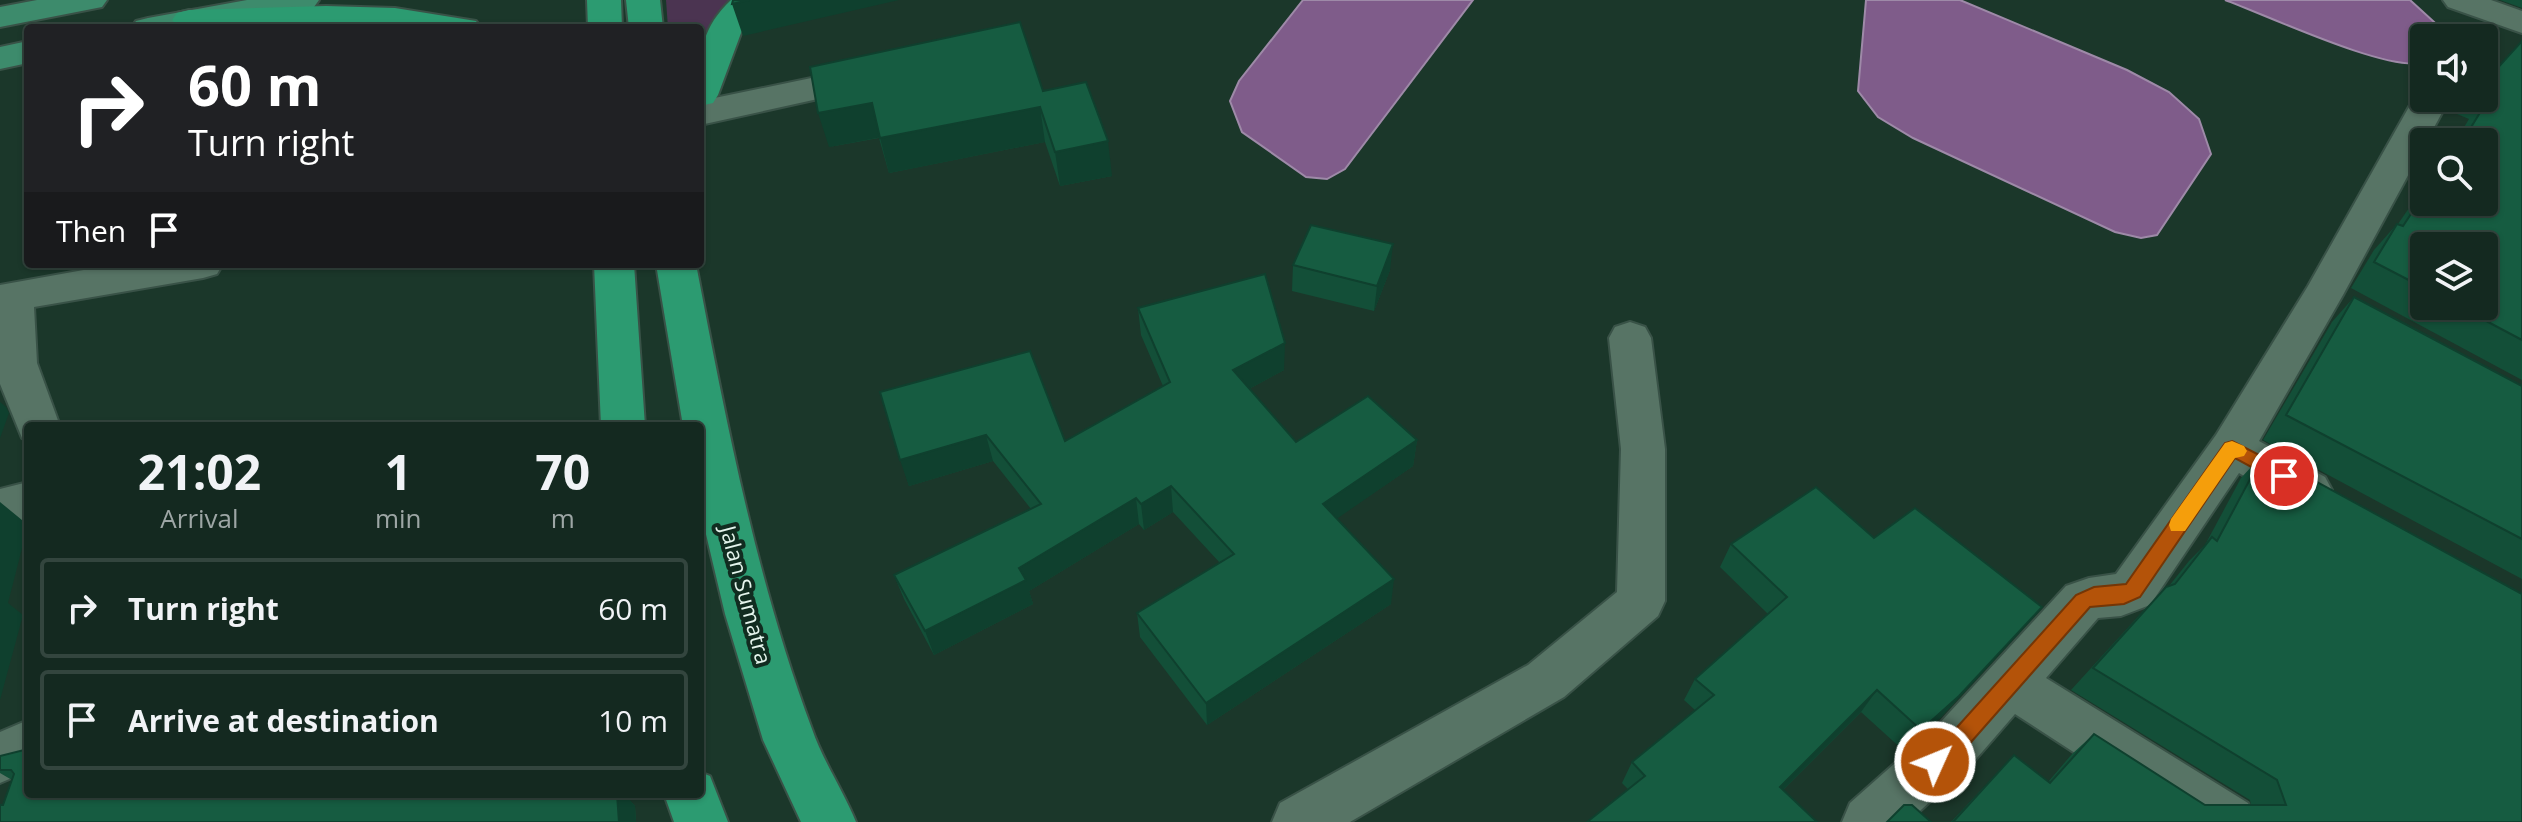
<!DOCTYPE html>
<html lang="en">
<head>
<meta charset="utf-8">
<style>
	body { margin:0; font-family:"Open Sans",sans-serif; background:#21352d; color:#f1f3f6; height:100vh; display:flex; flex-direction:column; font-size:30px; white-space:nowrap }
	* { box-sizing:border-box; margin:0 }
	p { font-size:26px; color:#9da6a5 }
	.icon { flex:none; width:44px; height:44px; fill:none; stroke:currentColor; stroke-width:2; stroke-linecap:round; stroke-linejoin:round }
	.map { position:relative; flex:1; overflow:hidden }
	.details { position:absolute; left:24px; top:422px; width:680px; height:376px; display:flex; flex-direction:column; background:#142920; border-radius:8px; box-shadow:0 2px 6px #0004,0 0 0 2px #33453e }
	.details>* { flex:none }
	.banner { position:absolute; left:24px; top:24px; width:680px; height:244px; border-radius:8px; box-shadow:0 2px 6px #0004,0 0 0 2px #33453e; background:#202124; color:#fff; overflow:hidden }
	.buttons { position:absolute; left:2410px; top:24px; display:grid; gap:16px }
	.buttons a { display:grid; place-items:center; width:88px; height:88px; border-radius:8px; background:#142920; box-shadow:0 2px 6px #0004,0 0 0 2px #33453e; font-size:40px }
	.pin { position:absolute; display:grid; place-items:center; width:68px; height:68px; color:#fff; margin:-34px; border:4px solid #fff; border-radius:50%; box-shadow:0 2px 8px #0007 }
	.me { position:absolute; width:88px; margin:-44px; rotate:46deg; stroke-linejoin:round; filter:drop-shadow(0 0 6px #0008) }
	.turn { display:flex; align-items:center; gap:28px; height:168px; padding:0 32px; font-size:36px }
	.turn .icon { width:104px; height:104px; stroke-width:2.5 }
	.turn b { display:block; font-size:56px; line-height:68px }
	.then { display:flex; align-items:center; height:76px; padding:0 32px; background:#0003; gap:16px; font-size:30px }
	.eta { display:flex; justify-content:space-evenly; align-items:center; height:136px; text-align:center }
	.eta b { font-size:48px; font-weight:700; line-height:56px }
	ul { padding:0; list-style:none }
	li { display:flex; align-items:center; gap:24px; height:100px; margin:0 16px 12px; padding:0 16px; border:4px solid #33453e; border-radius:8px }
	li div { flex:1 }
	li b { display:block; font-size:30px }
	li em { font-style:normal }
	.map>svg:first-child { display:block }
	.green { fill:#4b3451 }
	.water { fill:#7f5c8a; stroke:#9e8aa8; stroke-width:2 }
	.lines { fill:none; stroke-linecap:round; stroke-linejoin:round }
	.minor-casing { stroke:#395247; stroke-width:4 }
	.major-casing { stroke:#395247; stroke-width:4 }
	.highway-casing { stroke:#395247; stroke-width:4 }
	.minor { fill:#577465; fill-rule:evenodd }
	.major { fill:#3d8b6c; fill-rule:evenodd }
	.highway { fill:#2c9b71; fill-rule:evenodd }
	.wall { fill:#134f38; fill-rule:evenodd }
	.shaded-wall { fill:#0f402e }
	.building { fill:#165c41; stroke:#0f402e; stroke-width:2 }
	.route { fill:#b45309; stroke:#753606; stroke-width:2 }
	.slow { fill:#f59e0b }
	.labels { text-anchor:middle; stroke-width:8; stroke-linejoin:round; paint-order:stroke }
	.street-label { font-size:22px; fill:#e5f5ed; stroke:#112c20 }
</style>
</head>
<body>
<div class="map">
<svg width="2522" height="822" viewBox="0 0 2522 822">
	<rect width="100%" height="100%" fill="#1b372a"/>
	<!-- green -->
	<path class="green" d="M 666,0 L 735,0 L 700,41 L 700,28 L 668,28 Z"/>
	<!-- water -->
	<path class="water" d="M 1303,0 L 1473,0 L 1345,169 L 1327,179 L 1306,177 L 1242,132 L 1230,101 L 1239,81 Z
		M 1866,0 L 1960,0 L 2127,70 L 2169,92 L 2199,119 L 2211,154 L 2157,235 L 2141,238 L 2115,232 L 1913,138 L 1878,117 L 1858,91 Z
		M 2225,0 L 2410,0 L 2444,31 L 2442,38 L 2424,38 L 2424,62 C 2391,74 2264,14 2225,0 Z"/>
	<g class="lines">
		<!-- minor casing -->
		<g class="minor-casing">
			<path id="minor" d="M 2443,0 L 2491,0 L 2522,11 L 2522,33 L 2448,7 Z
				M 874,65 L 886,68 L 892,76 L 886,84 L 700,125 L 700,101 Z
				M 2424,89 L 2424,98 L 2450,98 L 2343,295 L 2259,441 L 2325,477 L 2332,490 L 2325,503 C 2295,514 2266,488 2239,473 L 2150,605 L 2121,616 L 2098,618 L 2046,678 L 2248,803 L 2256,822 L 2181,822 L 2015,714 L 1976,759 L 1908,822 L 1842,822 L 1850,803 L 1938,725 L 2066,586 L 2089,578 L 2116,574 L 2216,435 L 2308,286 L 2414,98 Z
				M 117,264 L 223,264 L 217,274 L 203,278 L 34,307 L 37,363 L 60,426 L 28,426 L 28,440 L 22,438 L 0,384 L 0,285 Z
				M 1630,322 L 1645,327 L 1651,338 L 1665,449 L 1665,601 L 1658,616 L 1564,697 L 1350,822 L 1272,822 L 1280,803 L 1528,665 L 1617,592 L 1621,449 L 1609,338 L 1615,327 Z
				M 28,482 L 28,520 L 0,527 L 0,489 Z
				M 28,720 L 28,771 L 0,783 L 0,732 Z"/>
		</g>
		<!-- major casing -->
		<g class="major-casing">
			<path id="major" d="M 37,0 L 107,0 L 102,7 L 0,27 L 0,7 Z
				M 247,0 L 319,0 L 314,7 L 302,10 L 204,28 L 131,28 L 136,21 L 148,18 Z
				M 28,41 L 28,63 L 0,69 L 0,47 Z"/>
		</g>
		<!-- highway casing -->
		<g class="highway-casing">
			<path id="highway" d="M 587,0 L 621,0 L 622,28 L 588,28 Z
				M 626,0 L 660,0 L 663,28 L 629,28 Z
				M 731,0 L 767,0 L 744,25 L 718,95 L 713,103 L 700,106 C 700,62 696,33 731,0 Z
				M 326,6 L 395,8 L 476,21 L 481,28 L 180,28 L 172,20 L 177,13 L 189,10 Z
				M 594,264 L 634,264 L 645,426 L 601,426 Z
				M 656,264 L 696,264 C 726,421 756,579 812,729 C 823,761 843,790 856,822 L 801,822 L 763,740 L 725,614 L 700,509 L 700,426 L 683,426 Z
				M 700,772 L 710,776 L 728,822 L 674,822 L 664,794 L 700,794 Z"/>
		</g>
		<!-- minor -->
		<use href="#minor" class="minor"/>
		<!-- major -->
		<use href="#major" class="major"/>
		<!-- highway -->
		<use href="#highway" class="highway"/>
	</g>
	<!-- wall -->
	<path class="wall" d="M 2500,0 L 2522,0 L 2522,8 Z
		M 2522,41 L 2522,380 L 2351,288 L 2374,250 L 2397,224 L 2398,224 L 2409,208 L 2424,191 L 2424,202 L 2484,142 L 2455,142 L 2469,119 L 2457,114 L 2471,98 L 2484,98 L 2484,83 ZM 2424,246 L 2484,306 L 2424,306 Z
		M 1043,91 L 1112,176 L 1060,186 L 1045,142 L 889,173 L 879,138 L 829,147 Z
		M 1293,265 L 1390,270 L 1374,311 L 1292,291 Z
		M 2354,297 L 2522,386 L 2522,579 L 2263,440 L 2332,322 Z
		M 1138,308 L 1284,370 L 1249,389 L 1296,442 L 1417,440 L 1413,466 L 1337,518 L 1391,604 L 1207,725 L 1140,637 L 1137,613 L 1220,563 L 1173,512 L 1144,530 L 1139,524 L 1029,591 L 1033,604 L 934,655 L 904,599 L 894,575 L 1031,509 L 993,461 L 909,486 L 880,392 L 1065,441 L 1163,386 L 1141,335 Z
		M 2264,453 L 2522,822 L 1951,822 L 2014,755 L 2048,782 L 2072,754 L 2094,734 L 2205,805 L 2251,805 L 2250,800 L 2071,690 L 2144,610 L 2169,586 L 2189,561 L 2205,545 L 2241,478 Z
		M 1874,538 L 2022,629 L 1941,717 L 1904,751 L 1861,712 L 1783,790 L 1628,789 L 1622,783 L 1632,762 L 1695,710 L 1684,700 L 1695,679 L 1768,614 L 1720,567 L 1731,544 Z
		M 0,756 L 28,794 L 574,799 L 590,794 L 624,794 L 635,806 L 636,822 L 0,822 L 3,805 L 12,780 L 0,773 Z"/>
	<!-- shaded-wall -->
	<path class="shaded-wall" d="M 749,0 L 899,0 L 743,36 L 732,4 Z
		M 872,103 L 882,137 L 829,147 L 818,113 Z
		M 1040,107 L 1045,142 L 889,173 L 880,138 Z
		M 1108,141 L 1112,176 L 1060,186 L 1055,152 Z
		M 1393,244 L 1390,270 L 1374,311 L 1377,286 Z
		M 1285,343 L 1284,370 L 1234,397 L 1233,370 Z
		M 0,402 L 6,407 L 9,413 L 0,438 Z
		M 986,435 L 993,461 L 909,486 L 900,460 Z
		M 1417,440 L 1413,466 L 1322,529 L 1323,504 Z
		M 1171,486 L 1173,512 L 1144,530 L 1141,504 Z
		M 1136,498 L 1139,524 L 1029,591 L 1033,604 L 934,655 L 925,631 L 1019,568 Z
		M 0,502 L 28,525 L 8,603 L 23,615 L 0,700 Z
		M 1394,579 L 1391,604 L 1207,725 L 1206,703 Z
		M 2042,607 L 1941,717 L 1904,751 L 1921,730 Z
		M 1877,690 L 1861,712 L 1766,807 L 1780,787 Z
		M 617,794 L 624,794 L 635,806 L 636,822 L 619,822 Z"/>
	<!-- building -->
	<path class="building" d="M 733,0 L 749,0 L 732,4 Z
		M 1020,22 L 1043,91 L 1086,82 L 1108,141 L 1055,152 L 1040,107 L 880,138 L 872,103 L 818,113 L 810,67 Z
		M 2522,41 L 2522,340 L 2458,306 L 2484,306 L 2484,246 L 2424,246 L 2424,288 L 2374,262 L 2397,224 L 2403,226 L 2424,194 L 2424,202 L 2484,202 L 2484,142 L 2462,142 L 2492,93 L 2484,90 L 2484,83 Z
		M 1311,225 L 1393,244 L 1377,286 L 1293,265 Z
		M 1265,274 L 1285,343 L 1233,370 L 1296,442 L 1368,396 L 1417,440 L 1323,504 L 1394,579 L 1206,703 L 1137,613 L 1234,554 L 1171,486 L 1141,504 L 1136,498 L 1019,568 L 1026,580 L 925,631 L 894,575 L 1041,504 L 986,435 L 900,460 L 880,392 L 1030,351 L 1065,441 L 1170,382 L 1138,308 Z
		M 2354,297 L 2522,386 L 2522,539 L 2286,415 Z
		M 2264,453 L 2522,594 L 2522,822 L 1953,822 L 2014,755 L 2050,783 L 2094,734 L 2205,805 L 2286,805 L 2277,780 L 2093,668 L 2166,587 L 2175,584 L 2212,537 L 2217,541 Z
		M 1816,487 L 1874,538 L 1915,508 L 2042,607 L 1959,696 L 1921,730 L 1877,690 L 1780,787 L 1817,822 L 1587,822 L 1645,776 L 1632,762 L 1714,695 L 1695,679 L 1787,597 L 1731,544 Z
		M 28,749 L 28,794 L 500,794 L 574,799 L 590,794 L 617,794 L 619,822 L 0,822 L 0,805 L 3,805 L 14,774 L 11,770 L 0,770 L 0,756 Z
		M 1904,805 L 1912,805 L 1931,822 L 1887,822 Z"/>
	<!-- route -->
	<path class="route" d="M 2232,441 L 2290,471 L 2293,476 L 2290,481 L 2277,481 L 2235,458 L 2140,597 L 2124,604 L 2090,607 L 1965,749 L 1935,772 L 1928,769 L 1924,762 L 1928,755 L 1950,735 L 2076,595 L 2094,587 L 2126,584 L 2225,443 Z"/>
	<!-- slow -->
	<path class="slow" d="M 2232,441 L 2244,446 L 2247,451 L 2244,456 L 2235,458 L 2185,531 L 2171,531 L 2169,525 L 2171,519 L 2225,443 Z"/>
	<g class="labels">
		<!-- street labels -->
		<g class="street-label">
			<text transform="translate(746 595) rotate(75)" y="8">Jalan Sumatra</text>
		</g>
	</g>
</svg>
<div class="buttons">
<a><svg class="icon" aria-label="sound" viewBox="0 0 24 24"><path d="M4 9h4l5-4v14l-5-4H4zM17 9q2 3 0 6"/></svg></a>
<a><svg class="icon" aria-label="search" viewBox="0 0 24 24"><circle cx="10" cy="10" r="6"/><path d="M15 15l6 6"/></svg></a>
<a><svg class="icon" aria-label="layers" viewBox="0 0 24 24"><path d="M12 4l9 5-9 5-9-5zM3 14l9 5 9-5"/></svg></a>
</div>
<div class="pin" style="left:2284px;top:476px;background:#d93025"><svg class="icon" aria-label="arrive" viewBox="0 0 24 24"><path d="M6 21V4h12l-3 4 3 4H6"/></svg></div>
<svg class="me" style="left:1935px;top:762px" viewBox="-20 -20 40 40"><circle r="17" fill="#b45309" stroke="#fff" stroke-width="3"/><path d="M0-11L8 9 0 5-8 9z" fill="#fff"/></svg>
<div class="banner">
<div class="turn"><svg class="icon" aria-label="right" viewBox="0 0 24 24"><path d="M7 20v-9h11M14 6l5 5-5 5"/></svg><div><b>60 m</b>Turn right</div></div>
<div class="then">Then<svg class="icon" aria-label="arrive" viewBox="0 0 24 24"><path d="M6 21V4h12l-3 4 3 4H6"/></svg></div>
</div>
<section class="details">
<div class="eta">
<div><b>21:02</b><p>Arrival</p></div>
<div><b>1</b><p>min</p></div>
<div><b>70</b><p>m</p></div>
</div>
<ul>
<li><svg class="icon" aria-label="right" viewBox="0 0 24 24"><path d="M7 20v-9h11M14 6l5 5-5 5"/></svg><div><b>Turn right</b></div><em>60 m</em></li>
<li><svg class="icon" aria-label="arrive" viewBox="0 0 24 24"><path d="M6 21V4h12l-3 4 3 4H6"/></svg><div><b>Arrive at destination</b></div><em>10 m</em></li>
</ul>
</section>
</div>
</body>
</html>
